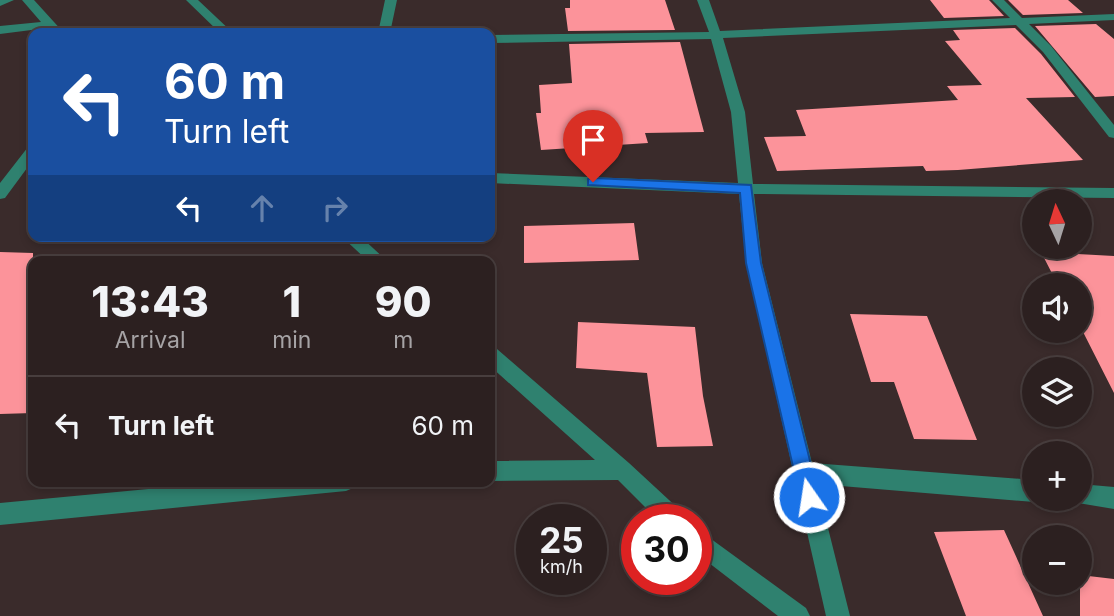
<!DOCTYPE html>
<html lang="en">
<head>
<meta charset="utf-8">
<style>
	body { margin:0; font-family:Inter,sans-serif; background:#342829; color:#f1f3f6; height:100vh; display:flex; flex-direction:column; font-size:26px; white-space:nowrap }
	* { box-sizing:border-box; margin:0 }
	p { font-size:23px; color:#a6a3a5 }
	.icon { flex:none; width:38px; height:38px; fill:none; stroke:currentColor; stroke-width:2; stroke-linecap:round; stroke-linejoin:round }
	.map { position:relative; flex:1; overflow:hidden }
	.drawer { position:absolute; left:28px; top:256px; width:467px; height:231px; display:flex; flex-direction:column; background:#2c2020; border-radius:14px; box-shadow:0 4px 10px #0003,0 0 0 2px #483e3e }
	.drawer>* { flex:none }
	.banner { position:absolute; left:28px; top:28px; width:467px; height:214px; border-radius:14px; box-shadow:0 4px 10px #0003,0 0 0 2px #483e3e; background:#1a4fa0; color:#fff; overflow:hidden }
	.needle { width:46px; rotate:356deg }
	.buttons { position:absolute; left:1022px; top:189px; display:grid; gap:14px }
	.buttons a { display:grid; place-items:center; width:70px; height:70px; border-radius:50%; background:#2c2020; box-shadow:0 4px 10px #0003,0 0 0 2px #483e3e; font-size:35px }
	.speed { position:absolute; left:516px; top:504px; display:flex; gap:14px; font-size:35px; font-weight:700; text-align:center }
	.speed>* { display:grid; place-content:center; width:91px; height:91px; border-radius:50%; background:#2c2020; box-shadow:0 4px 10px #0003,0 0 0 2px #483e3e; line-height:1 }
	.speed small { font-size:18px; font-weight:400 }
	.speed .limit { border:10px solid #d22; background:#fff; color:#111 }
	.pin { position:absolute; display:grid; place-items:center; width:60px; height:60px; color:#fff; margin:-72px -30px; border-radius:50% 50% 50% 0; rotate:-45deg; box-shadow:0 0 7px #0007 }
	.pin .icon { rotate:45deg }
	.me { position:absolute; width:77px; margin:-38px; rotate:347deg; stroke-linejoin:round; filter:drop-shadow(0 0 5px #0008) }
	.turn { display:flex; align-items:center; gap:24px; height:147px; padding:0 21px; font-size:32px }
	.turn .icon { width:91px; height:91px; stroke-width:2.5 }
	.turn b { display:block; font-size:49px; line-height:60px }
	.lanes { display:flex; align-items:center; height:66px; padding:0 21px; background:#0003; justify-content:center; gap:35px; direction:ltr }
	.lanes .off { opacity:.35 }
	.eta { display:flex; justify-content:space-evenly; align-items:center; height:119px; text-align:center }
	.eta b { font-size:42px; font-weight:800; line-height:49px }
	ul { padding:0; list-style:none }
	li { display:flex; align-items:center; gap:21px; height:98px; padding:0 21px; border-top:2px solid #483e3e }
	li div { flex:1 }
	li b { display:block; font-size:26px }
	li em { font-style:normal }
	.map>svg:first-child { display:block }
	.building { fill:#fc939a }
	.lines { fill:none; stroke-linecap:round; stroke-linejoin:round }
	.minor { fill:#2f816f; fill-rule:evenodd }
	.route { fill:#1a73e8; stroke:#114b97; stroke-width:2 }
</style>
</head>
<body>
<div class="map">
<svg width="1114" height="616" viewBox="0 0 1114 616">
	<rect width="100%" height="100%" fill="#3a2b2b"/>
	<!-- building -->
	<path class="building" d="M 570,0 L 665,0 L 675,30 L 568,31 L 565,8 L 570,8 Z
		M 930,0 L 989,0 L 1004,16 L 944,18 Z
		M 1008,0 L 1068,0 L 1083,13 L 1023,15 Z
		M 1096,24 L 1114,39 L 1114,96 L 1095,97 L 1035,26 Z
		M 1015,28 L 1041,54 L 1075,97 L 1026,98 L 1083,160 L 958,170 L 926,171 L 923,166 L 777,171 L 764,137 L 806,136 L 796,110 L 958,100 L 947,86 L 982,85 L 945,41 L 960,40 L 953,30 Z
		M 680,42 L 704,132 L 645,133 L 648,143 L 541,150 L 536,113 L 541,113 L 539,85 L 572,83 L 569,44 Z
		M 634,223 L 639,260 L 524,263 L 524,226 Z
		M 0,252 L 33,253 L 33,413 L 0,414 Z
		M 1041,252 L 1114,256 L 1114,393 L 1080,326 L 1080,285 L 1058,285 Z
		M 850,314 L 927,316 L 977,440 L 914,439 L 894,382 L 871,382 Z
		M 578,322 L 695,327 L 703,396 L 713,446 L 657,447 L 647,373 L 576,368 Z
		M 1004,530 L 1043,616 L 966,616 L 934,532 Z
		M 1080,575 L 1114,579 L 1114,616 L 1080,616 Z"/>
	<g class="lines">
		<!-- minor -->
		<path class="minor" d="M 0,0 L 14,0 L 0,6 Z
			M 22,0 L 34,0 L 64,33 L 52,33 L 47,28 L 0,34 L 0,26 L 41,22 Z
			M 186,0 L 198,0 L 233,33 L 220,33 Z
			M 385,0 L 397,0 L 390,33 L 378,33 Z
			M 697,0 L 709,0 L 720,31 L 1010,18 L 992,0 L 1004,0 L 1022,18 L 1114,14 L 1114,20 L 1029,24 L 1051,46 L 1114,125 L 1114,138 L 1109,137 L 1043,52 L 1016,25 L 723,38 L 745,112 L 753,184 L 1114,188 L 1114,198 L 754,194 L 762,263 L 812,463 L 1034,480 L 1034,499 L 1041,499 L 1034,502 L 817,484 L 850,616 L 826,616 L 746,263 L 739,194 L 490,183 L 490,173 L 738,183 L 731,112 L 711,39 L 490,43 L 490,35 L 709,32 Z
			M 33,145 L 33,160 L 5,198 L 0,199 L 0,183 L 28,147 Z
			M 341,236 L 360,236 L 387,261 L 368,261 Z
			M 490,347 L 497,349 L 629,463 L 682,512 L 685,520 L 658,520 L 618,480 L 490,481 L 490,461 L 595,460 L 490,366 Z
			M 233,481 L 356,481 L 353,488 L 346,491 L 0,525 L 0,503 Z
			M 1080,484 L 1114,487 L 1114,509 L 1072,502 L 1071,499 L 1080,499 Z
			M 696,528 L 806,608 L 810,616 L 778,616 L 696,553 Z"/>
	</g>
	<!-- route -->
	<path class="route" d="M 593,178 L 751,185 L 761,263 L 819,497 L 816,503 L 809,506 L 802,503 L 800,497 L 746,263 L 740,193 L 588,185 L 588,179 Z"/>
</svg>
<div class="buttons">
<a><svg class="needle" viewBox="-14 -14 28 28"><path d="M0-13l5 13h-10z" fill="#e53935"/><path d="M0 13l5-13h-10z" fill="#a6a3a5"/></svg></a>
<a><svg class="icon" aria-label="sound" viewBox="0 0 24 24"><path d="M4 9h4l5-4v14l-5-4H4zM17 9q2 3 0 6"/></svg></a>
<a><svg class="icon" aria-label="layers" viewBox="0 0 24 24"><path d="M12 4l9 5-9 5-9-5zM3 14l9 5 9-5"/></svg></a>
<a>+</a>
<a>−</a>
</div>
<div class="speed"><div>25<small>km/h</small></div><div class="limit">30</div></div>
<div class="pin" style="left:593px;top:182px;background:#d93025"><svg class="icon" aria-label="arrive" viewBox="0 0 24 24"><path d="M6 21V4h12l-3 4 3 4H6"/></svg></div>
<svg class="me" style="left:809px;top:497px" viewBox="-20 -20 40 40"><circle r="17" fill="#1a73e8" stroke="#fff" stroke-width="3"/><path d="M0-11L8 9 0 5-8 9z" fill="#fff"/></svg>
<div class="banner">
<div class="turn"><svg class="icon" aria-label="left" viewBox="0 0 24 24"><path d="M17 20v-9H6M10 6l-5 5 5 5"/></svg><div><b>60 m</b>Turn left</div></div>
<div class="lanes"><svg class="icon" aria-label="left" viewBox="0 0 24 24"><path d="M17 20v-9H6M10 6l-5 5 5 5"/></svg><svg class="icon off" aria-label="ahead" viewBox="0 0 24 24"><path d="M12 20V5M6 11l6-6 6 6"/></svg><svg class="icon off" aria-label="right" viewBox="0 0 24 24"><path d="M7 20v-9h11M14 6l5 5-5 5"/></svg></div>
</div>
<section class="drawer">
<div class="eta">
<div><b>13:43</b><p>Arrival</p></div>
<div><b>1</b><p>min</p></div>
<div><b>90</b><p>m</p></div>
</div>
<ul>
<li><svg class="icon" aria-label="left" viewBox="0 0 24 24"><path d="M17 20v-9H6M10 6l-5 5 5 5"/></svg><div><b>Turn left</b></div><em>60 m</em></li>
</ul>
</section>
</div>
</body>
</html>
